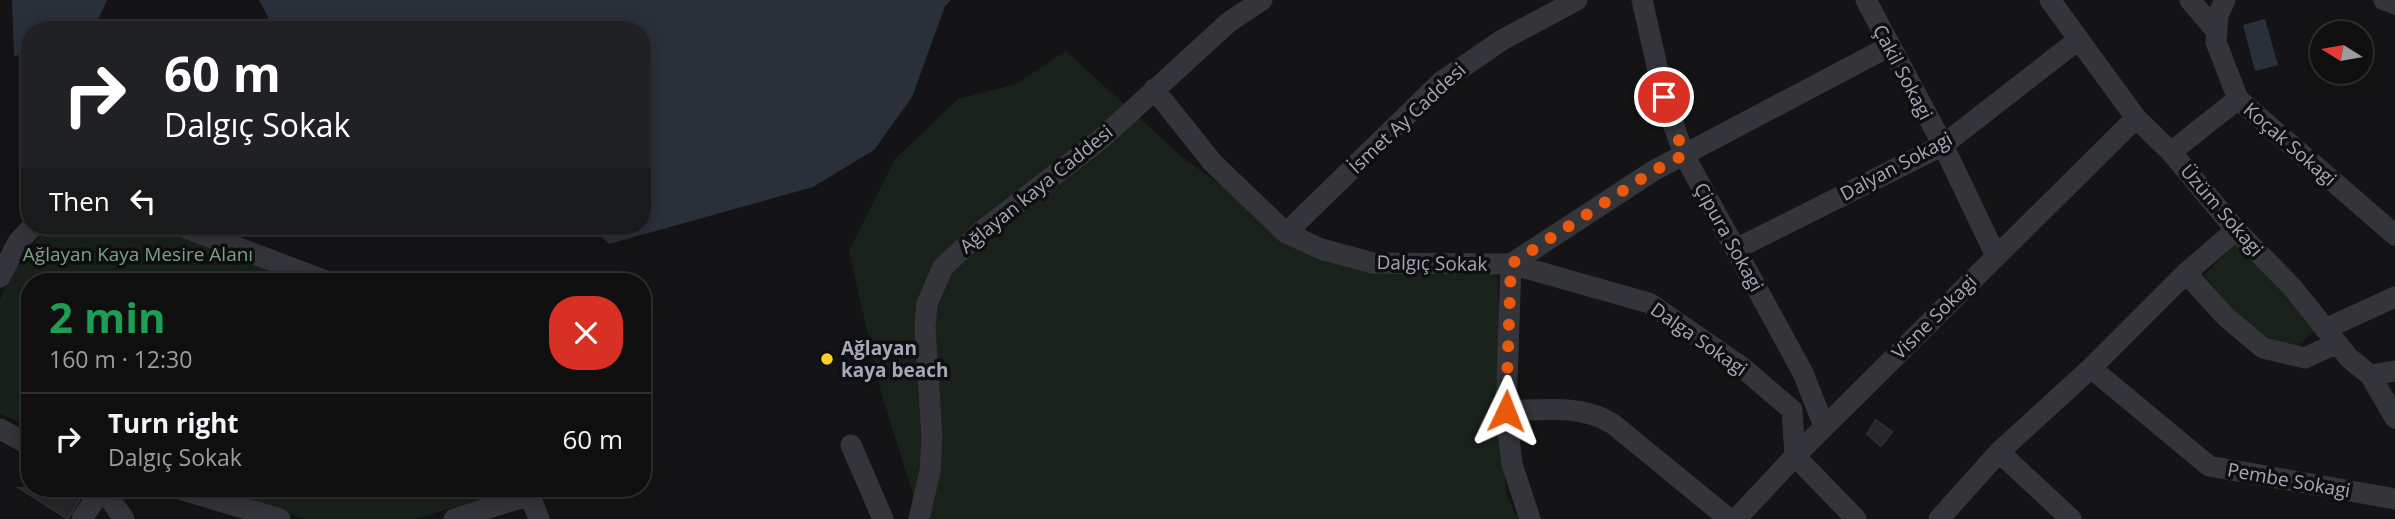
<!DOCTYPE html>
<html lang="en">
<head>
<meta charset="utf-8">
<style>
	body { margin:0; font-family:"Open Sans",sans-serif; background:#181819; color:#f1f3f6; height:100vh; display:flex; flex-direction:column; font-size:26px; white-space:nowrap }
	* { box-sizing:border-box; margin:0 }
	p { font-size:23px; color:#9b9c9f }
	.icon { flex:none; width:38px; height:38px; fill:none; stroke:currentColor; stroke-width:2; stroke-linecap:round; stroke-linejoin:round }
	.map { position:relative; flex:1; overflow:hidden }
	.sheet { position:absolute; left:21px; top:273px; width:630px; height:224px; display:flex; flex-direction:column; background:#0f0f10; border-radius:28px; box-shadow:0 4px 18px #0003,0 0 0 2px #2f2f30 }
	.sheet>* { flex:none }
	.hud { position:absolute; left:21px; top:21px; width:630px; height:214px; border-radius:28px; box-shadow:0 4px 18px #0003,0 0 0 2px #2f2f30; background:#202124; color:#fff; overflow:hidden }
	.needle { width:46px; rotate:281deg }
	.controls { position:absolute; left:2310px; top:21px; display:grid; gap:14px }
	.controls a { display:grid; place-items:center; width:63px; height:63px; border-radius:50%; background:#0f0f10; box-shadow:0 4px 18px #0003,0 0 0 2px #2f2f30; font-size:35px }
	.pin { position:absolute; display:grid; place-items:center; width:60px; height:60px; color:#fff; margin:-30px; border:4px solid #fff; border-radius:50%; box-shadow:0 2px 7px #0007 }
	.me { position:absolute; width:77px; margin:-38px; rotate:2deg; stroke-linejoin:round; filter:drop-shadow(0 0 5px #0008) }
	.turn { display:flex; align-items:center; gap:24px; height:147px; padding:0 28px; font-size:32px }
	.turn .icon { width:91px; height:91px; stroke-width:2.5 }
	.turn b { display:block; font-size:49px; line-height:60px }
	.then { display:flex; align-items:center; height:66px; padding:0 28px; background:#0003; gap:14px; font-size:26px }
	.round { display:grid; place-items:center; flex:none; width:74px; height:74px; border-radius:28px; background:#181819 }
	.summary { display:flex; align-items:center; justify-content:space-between; height:119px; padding:0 28px }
	h1 { font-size:42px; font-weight:700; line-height:52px; color:#1e9e55 }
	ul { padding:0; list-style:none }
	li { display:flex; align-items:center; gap:21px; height:91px; padding:0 28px; border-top:2px solid #2f2f30 }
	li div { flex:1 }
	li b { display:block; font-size:26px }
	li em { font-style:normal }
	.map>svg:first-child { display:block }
	.green { fill:#19211b }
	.water { fill:#29303a }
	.building { fill:#27272a; stroke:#2e2d32; stroke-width:2 }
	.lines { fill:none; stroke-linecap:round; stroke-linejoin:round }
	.minor { stroke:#34353b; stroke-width:21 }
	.route { stroke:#ea580c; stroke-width:12; stroke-dasharray:0 21.6 }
	.poi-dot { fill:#fed023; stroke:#0f0f11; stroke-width:2.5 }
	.labels { text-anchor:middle; stroke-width:7; stroke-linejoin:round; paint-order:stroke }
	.street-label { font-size:19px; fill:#a4a8b7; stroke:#0f0f11 }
	.park-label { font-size:19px; fill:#7aa382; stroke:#0f0f11 }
	.poi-label { font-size:19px; font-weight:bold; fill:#a4a8b7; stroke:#0f0f11; text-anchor:start }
</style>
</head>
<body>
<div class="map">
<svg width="2395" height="519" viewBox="0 0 2395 519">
	<rect width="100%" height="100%" fill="#141416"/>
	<!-- green -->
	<path class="green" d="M 1066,51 L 1181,156 L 1286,233 L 1321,249 L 1497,264 L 1506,494 L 1518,519 L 921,519 L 882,396 L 849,251 L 895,159 L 958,99 L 1016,84 Z
		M 52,226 L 160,226 L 307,282 L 30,282 L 30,428 L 0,413 L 0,300 L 12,273 L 44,230 Z
		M 2238,241 L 2318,328 L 2295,348 L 2274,348 L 2229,305 L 2204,275 Z
		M 201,488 L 518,488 L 414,519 L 306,519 Z"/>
	<!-- water -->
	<path class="water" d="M 12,0 L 107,0 L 93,30 L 30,30 L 30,54 L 14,56 Z
		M 259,0 L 951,0 L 945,6 L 912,97 L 874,150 L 813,187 L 609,244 L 591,226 L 642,226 L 642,30 L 263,30 L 268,17 Z
		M 2265,19 L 2278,65 L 2255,71 L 2243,25 Z"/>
	<!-- building -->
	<path class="building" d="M 1876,420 L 1892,432 L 1881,446 L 1867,434 Z
		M 19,488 L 71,488 L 83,494 L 68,519 Z"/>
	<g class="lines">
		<!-- minor -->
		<path class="minor" d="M 1642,0 L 1664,97 L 1684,155 L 1803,373 L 1824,426
			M 1866,0 L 1943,145 L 1996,256
			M 2050,0 L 2136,118 L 2171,152 L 2236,230 L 2292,287 L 2349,358 L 2370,375 L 2395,418
			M 2190,0 L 2217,32
			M 2225,0 L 2218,15 L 2216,42 L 2238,99 L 2395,235
			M 2384,0 L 2395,4
			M 1154,89 L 1213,163 L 1286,233 L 1321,249 L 1373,263 L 1511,264 L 1653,171 L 1888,47
			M 2171,152 L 2238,99
			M 180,226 L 329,282
			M 1286,233 L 1441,82 L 1502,40 L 1577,0
			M 1736,249 L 1943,145 L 2078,40
			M 2186,273 L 2226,317 L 2263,348 L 2305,358 L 2337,343
			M 0,277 L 18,242 L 33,226
			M 2325,329 L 2395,297
			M 2091,368 L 2209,466 L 2395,499
			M 2370,375 L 2395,371
			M 1506,411 C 1542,410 1582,404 1613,424 L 1729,519
			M 0,429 L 30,445
			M 851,445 L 883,519
			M 1999,452 L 2071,519
			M 102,488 L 124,519
			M 176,488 L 280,519
			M 527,488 L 539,519
			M 82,519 L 102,489 L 167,488
			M 454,519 L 530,495
			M 919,519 L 930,471 L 932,437 L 925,327 L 927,304 L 943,267 L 983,230 L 1101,139 L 1229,22 L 1262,0
			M 1530,519 L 1512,464 L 1506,411 L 1511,264 L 1649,303 L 1743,368 L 1792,410 L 1795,456 L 1856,519
			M 1736,519 L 1795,456 L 2136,118
			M 1939,519 L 1999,452 L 2091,368 L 2186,273 L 2236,230"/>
	</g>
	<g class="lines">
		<!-- route -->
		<path class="route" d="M 1506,411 L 1511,264 L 1653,171 L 1684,155 L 1664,97"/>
	</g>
	<!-- markers -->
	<circle class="poi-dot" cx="827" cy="359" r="7"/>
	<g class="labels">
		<!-- street labels -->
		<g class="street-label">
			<text transform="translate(1903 72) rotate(62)" y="7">Çakil Sokagi</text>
			<text transform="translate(1407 118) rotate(-43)" y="7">İsmet Ay Caddesi</text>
			<text transform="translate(2290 144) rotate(41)" y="7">Koçak Sokagi</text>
			<text transform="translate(1896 166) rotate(-28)" y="7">Dalyan Sokagi</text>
			<text transform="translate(1036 189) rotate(-39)" y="7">Ağlayan kaya Caddesi</text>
			<text transform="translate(2222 210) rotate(49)" y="7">Üzüm Sokagi</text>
			<text transform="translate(1729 237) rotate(61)" y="7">Çipura Sokagi</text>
			<text transform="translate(1432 263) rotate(1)" y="7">Dalgıç Sokak</text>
			<text transform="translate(1934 317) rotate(-45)" y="7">Visne Sokagi</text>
			<text transform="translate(1699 339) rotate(35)" y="7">Dalga Sokagi</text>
			<text transform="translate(2289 480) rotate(10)" y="7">Pembe Sokagi</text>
		</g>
		<!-- park labels -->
		<g class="park-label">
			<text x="138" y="261">Ağlayan Kaya Mesire Alanı</text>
		</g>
		<!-- poi labels -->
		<g class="poi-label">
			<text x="841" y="355">Ağlayan<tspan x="841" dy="22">kaya beach</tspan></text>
		</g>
	</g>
</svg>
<div class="controls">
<a><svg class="needle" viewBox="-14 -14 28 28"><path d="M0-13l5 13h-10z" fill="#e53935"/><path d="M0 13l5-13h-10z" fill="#9b9c9f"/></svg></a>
</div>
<div class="pin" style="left:1664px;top:97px;background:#d93025"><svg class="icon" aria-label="arrive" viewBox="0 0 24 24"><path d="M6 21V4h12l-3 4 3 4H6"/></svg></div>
<svg class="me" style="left:1506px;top:411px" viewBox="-20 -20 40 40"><path d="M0-17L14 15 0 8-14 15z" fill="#ea580c" stroke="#fff" stroke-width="4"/></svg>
<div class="hud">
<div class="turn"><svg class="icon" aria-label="right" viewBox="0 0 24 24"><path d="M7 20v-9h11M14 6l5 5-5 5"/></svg><div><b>60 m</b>Dalgıç Sokak</div></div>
<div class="then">Then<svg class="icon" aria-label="left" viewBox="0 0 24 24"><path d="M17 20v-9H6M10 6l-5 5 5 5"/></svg></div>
</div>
<section class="sheet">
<div class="summary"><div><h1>2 min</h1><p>160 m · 12:30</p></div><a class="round" style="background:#d93025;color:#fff"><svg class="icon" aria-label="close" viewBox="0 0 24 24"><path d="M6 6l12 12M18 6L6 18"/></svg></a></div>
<ul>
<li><svg class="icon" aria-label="right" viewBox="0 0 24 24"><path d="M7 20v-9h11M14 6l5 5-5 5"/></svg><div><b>Turn right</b><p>Dalgıç Sokak</p></div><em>60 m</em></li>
</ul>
</section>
</div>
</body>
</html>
